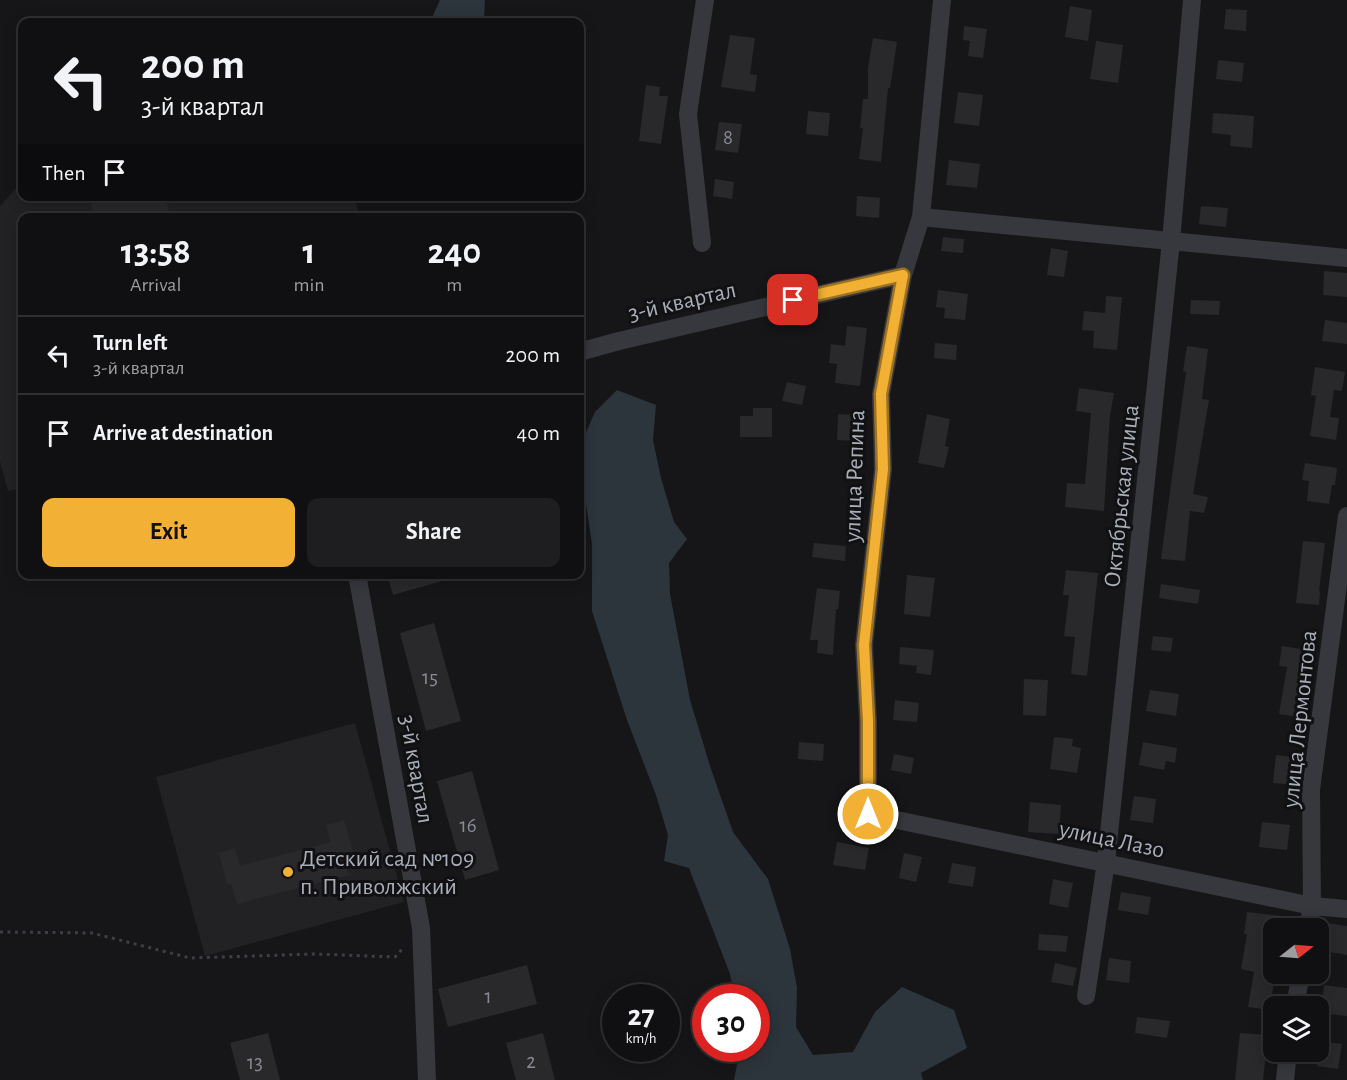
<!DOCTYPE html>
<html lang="en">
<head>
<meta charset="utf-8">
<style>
	body { margin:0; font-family:"Alegreya Sans",sans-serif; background:#1e1e20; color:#f1f3f6; height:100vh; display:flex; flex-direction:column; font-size:22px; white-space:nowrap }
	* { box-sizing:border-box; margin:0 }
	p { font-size:20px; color:#9c9d9f }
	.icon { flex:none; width:33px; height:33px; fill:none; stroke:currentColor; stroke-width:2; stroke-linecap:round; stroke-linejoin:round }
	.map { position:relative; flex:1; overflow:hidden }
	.sheet { position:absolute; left:18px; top:213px; width:566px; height:366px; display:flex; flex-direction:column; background:#101012; border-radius:12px; box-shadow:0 3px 15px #0003,0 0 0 2px #303032 }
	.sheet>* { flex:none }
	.guide { position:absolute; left:18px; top:18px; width:566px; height:183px; border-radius:12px; box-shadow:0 3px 15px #0003,0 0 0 2px #303032; background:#101012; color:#f1f3f6; overflow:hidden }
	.needle { width:39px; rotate:73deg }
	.buttons { position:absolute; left:1263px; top:918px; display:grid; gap:12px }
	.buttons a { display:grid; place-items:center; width:66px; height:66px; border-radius:12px; background:#101012; box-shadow:0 3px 15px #0003,0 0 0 2px #303032; font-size:30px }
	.speed { position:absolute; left:602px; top:984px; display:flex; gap:12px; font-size:30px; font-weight:700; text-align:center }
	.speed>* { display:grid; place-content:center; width:78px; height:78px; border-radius:50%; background:#101012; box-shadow:0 3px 15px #0003,0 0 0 2px #303032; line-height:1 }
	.speed small { font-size:15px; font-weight:400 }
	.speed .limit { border:9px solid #d22; background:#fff; color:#111 }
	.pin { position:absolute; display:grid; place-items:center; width:51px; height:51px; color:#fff; margin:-26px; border-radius:12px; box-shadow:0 3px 9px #0006 }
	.me { position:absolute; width:66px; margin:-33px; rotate:0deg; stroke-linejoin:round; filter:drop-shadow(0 0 4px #0008) }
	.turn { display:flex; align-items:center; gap:21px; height:126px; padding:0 24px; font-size:27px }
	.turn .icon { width:78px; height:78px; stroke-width:2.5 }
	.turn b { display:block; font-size:42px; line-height:51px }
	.then { display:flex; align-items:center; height:57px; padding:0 24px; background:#0003; gap:12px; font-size:22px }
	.eta { display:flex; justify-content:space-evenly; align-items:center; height:102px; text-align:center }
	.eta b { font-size:36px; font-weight:700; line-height:42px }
	.cta { display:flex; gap:12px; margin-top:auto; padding:12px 24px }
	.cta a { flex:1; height:69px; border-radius:12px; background:#f2b134; color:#111; font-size:24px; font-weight:700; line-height:69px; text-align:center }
	.cta a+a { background:#1e1e20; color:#f1f3f6 }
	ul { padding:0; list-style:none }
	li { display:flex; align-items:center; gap:18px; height:78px; padding:0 24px; border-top:2px solid #303032 }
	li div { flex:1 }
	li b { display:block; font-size:22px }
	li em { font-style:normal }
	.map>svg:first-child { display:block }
	.built { fill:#222225 }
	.water { fill:#2c353c }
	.building { fill:#29292c }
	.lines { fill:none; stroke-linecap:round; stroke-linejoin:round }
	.path { stroke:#3d3f44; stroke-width:3; stroke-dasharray:3 4.5; stroke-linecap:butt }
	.street { stroke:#37383d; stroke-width:18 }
	.route-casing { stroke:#9d7322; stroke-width:15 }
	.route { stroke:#f2b134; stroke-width:10 }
	.poi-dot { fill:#f2b134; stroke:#111113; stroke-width:2 }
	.labels { text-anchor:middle; stroke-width:6; stroke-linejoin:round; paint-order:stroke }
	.number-label { font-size:21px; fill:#888b94 }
	.street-label { font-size:24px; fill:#a8adb8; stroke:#111113 }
	.poi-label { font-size:24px; fill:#a8adb8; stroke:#111113; text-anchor:start }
</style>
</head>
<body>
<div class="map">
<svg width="1347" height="1080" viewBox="0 0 1347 1080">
	<rect width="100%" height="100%" fill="#161618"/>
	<!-- built -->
	<path class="built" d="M 22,182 L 22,196 L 354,197 L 360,217 L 22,218 L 22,488 L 8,491 L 0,461 L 0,206 Z
		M 355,723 L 404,902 L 205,956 L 156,777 Z"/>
	<!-- water -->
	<path class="water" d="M 440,0 L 485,0 L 484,22 L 430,22 Z
		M 617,390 L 656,405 L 653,440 L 661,478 L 674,522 L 687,539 L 669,563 L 670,594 L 690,700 L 711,769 L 733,832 L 768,879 L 790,949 L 797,988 L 796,1027 L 813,1055 L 853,1052 L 875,1012 L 902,987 L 954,1010 L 967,1048 L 921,1073 L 923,1080 L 734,1080 L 740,1049 L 756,1048 L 756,998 L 735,997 L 730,974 L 689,868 L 664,861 L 668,835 L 656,795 L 627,720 L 592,611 L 592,544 L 584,491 L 583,439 L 595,412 Z"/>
	<!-- building -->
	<path class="building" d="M 1070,6 L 1092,10 L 1088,41 L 1065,37 Z
		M 1226,9 L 1247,10 L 1246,31 L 1224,29 Z
		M 964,26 L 987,29 L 983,58 L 968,56 L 970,41 L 963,40 Z
		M 730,35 L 755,38 L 750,74 L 757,75 L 755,92 L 721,87 Z
		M 873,38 L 897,42 L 890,88 L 888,88 L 881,162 L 859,159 L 863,128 L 860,128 L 863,99 L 868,99 L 868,67 Z
		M 1096,41 L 1123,45 L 1118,83 L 1090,79 Z
		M 1218,60 L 1244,63 L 1242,82 L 1216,79 Z
		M 646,85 L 660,87 L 659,96 L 668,96 L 661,144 L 639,141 Z
		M 958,92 L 983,95 L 979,126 L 954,123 Z
		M 808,111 L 830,113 L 828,136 L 806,134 Z
		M 1213,113 L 1254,116 L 1252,148 L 1230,146 L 1231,135 L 1212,133 Z
		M 719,122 L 742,124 L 738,153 L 715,150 Z
		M 949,160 L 980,164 L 977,188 L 946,185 Z
		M 715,179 L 734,182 L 732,199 L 713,196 Z
		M 89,196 L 165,196 L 170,215 L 158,218 L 101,218 L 100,214 L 94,216 Z
		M 857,196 L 880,198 L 879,218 L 856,216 Z
		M 1201,206 L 1228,208 L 1226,227 L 1199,224 Z
		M 943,237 L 964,239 L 963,253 L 941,251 Z
		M 1051,248 L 1068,251 L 1064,277 L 1047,275 Z
		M 1324,271 L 1347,273 L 1347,297 L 1323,295 Z
		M 938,290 L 968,294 L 965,320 L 944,318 L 945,308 L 936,307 Z
		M 1106,296 L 1122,297 L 1117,350 L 1093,348 L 1094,331 L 1082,330 L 1084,311 L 1105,313 Z
		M 1191,300 L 1220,301 L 1219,315 L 1190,314 Z
		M 1325,320 L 1347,323 L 1347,344 L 1322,341 Z
		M 847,326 L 867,328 L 860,386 L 835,383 L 837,364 L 829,363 L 831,344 L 845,346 Z
		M 935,343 L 957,345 L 956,360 L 934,358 Z
		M 1187,346 L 1208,349 L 1202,399 L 1209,400 L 1193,494 L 1208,497 L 1204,513 L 1190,511 L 1185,561 L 1161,559 L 1186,372 L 1183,371 Z
		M 1315,367 L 1345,372 L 1342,391 L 1334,390 L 1330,417 L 1339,418 L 1336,440 L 1310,436 L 1316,396 L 1311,395 Z
		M 787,382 L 806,386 L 802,405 L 782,401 Z
		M 1079,388 L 1114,393 L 1110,415 L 1104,511 L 1065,507 L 1067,483 L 1085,484 L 1091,413 L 1076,411 Z
		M 753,408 L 772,408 L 772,437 L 740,437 L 740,416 L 753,416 Z
		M 838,414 L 859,415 L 858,441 L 837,440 Z
		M 927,414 L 950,419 L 945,446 L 949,447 L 944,468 L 918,463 Z
		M 1305,463 L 1337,468 L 1335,485 L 1332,485 L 1329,504 L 1307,501 L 1309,481 L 1302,480 Z
		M 1303,541 L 1325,543 L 1319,591 L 1320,591 L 1319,605 L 1296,603 Z
		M 814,543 L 846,546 L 845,561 L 812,557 Z
		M 1066,570 L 1098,573 L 1087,676 L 1071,674 L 1075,637 L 1064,636 L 1069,595 L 1063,595 Z
		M 387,574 L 449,574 L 449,579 L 393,595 Z
		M 907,575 L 935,578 L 930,617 L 904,614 Z
		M 1161,584 L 1200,590 L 1198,604 L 1159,598 Z
		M 817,588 L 840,591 L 838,609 L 836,609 L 833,655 L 817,653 L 818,640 L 810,640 Z
		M 434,623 L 461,721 L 426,731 L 400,633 Z
		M 1153,636 L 1173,638 L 1171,652 L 1151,650 Z
		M 1282,646 L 1313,651 L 1304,718 L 1279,714 L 1287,667 L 1279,666 Z
		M 900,647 L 934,650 L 931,675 L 916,673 L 917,666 L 899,664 Z
		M 1024,679 L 1048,680 L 1046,716 L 1023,715 Z
		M 1150,690 L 1179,694 L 1176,716 L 1146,711 Z
		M 895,700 L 919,703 L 917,722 L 893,720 Z
		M 1054,737 L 1073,739 L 1072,746 L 1081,748 L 1077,773 L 1050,769 Z
		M 799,742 L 824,744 L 823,761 L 798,759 Z
		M 1143,742 L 1177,748 L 1175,763 L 1166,761 L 1164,770 L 1139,765 Z
		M 894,754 L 914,758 L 911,774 L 891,770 Z
		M 1276,755 L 1299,758 L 1296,785 L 1273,783 Z
		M 472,771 L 499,870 L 465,880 L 437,781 Z
		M 1134,796 L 1156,799 L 1153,823 L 1130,820 Z
		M 1030,802 L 1061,805 L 1059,834 L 1028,832 Z
		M 344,820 L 353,852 L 343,855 L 349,875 L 237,904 L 231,884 L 227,885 L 219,853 L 235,848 L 240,866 L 331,842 L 326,825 Z
		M 1262,822 L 1290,825 L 1287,850 L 1259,847 Z
		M 837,842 L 869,848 L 865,870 L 833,865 Z
		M 904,853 L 922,857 L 916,882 L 899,878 Z
		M 952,863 L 976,867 L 973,887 L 948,883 Z
		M 1053,879 L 1073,883 L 1068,908 L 1049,904 Z
		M 1121,892 L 1151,897 L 1148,915 L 1118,910 Z
		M 1247,912 L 1298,918 L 1297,928 L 1274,928 L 1275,974 L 1270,1010 L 1248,1007 L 1254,972 L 1241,969 L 1247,934 L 1244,934 Z
		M 1328,923 L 1347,926 L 1347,955 L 1324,951 Z
		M 1039,934 L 1068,936 L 1066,952 L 1038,950 Z
		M 1109,958 L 1131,961 L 1129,983 L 1106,980 Z
		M 1055,963 L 1077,968 L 1073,986 L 1051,982 Z
		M 527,965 L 537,1004 L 448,1027 L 438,989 Z
		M 1324,985 L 1347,988 L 1347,1016 L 1321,1013 Z
		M 1137,1017 L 1170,1021 L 1167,1038 L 1135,1033 Z
		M 268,1033 L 280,1080 L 240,1080 L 230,1043 Z
		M 543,1033 L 555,1080 L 516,1080 L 506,1043 Z
		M 1240,1033 L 1268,1035 L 1263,1080 L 1235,1080 Z
		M 1320,1041 L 1342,1044 L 1338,1069 L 1317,1066 Z"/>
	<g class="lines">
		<!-- path -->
		<path class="path" d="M 0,932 L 92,933 L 190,958 L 315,954 L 395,957 L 404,947"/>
		<!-- street -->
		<path class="street" d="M 942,0 L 921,217 L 903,275 L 881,394 L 883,469 L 864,645 L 868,721 L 868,814 L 1312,906 L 1347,909
			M 921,217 L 1347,258
			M 702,243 L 688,114 L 705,0
			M 579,352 L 619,341 L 903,275
			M 357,574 L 421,928 L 427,1080
			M 1308,928 L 1312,906 L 1311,790 L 1347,516
			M 1086,996 L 1106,862 L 1171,241 L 1192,0
			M 1295,1006 L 1301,974
			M 1285,1080 L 1288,1052"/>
	</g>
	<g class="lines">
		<!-- route casing -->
		<g class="route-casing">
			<path id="route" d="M 793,300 L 903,275 L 881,394 L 883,469 L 864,645 L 868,721 L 868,814"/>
		</g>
		<!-- route -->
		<use href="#route" class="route"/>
	</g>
	<!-- markers -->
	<circle class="poi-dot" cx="288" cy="872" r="6"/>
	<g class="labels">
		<!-- number labels -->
		<g class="number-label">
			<text x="728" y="144">8</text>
			<text x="430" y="684">15</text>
			<text x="468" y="832">16</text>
			<text x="488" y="1003">1</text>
			<text x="531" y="1068">2</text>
			<text x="255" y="1069">13</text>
		</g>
		<!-- street labels -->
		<g class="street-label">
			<text transform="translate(682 301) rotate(-13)" y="8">3-й квартал</text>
			<text transform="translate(854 476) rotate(-88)" y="8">улица Репина</text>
			<text transform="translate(1121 496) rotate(-84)" y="8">Октябрьская улица</text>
			<text transform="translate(1299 719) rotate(-84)" y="8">улица Лермонтова</text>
			<text transform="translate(417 769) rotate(80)" y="8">3-й квартал</text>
			<text transform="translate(1112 839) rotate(12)" y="8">улица Лазо</text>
		</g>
		<!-- poi labels -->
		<g class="poi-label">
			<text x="300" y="866">Детский сад №109<tspan x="300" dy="28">п. Приволжский</tspan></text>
		</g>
	</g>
</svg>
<div class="buttons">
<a><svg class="needle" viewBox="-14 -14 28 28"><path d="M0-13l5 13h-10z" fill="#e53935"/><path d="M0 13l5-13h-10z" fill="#9c9d9f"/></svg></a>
<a><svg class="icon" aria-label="layers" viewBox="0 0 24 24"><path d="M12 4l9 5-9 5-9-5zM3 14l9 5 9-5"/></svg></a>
</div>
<div class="speed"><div>27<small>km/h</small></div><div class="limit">30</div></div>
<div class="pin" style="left:793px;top:300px;background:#d93025"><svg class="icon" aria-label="arrive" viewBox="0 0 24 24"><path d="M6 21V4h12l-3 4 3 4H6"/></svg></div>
<svg class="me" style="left:868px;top:814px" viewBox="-20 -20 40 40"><circle r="17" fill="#f2b134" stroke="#fff" stroke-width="3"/><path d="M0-11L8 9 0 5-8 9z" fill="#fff"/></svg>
<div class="guide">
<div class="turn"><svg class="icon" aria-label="left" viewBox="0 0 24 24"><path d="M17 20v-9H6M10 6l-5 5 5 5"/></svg><div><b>200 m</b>3-й квартал</div></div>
<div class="then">Then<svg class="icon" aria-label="arrive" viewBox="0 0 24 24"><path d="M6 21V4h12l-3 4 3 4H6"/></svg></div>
</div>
<section class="sheet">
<div class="eta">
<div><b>13:58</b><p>Arrival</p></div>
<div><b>1</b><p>min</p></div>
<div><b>240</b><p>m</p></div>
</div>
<ul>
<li><svg class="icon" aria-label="left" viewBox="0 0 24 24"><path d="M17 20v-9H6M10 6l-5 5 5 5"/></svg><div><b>Turn left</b><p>3-й квартал</p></div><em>200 m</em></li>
<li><svg class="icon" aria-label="arrive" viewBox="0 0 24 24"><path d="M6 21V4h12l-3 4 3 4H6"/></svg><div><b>Arrive at destination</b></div><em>40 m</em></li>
</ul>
<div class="cta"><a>Exit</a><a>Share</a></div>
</section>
</div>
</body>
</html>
